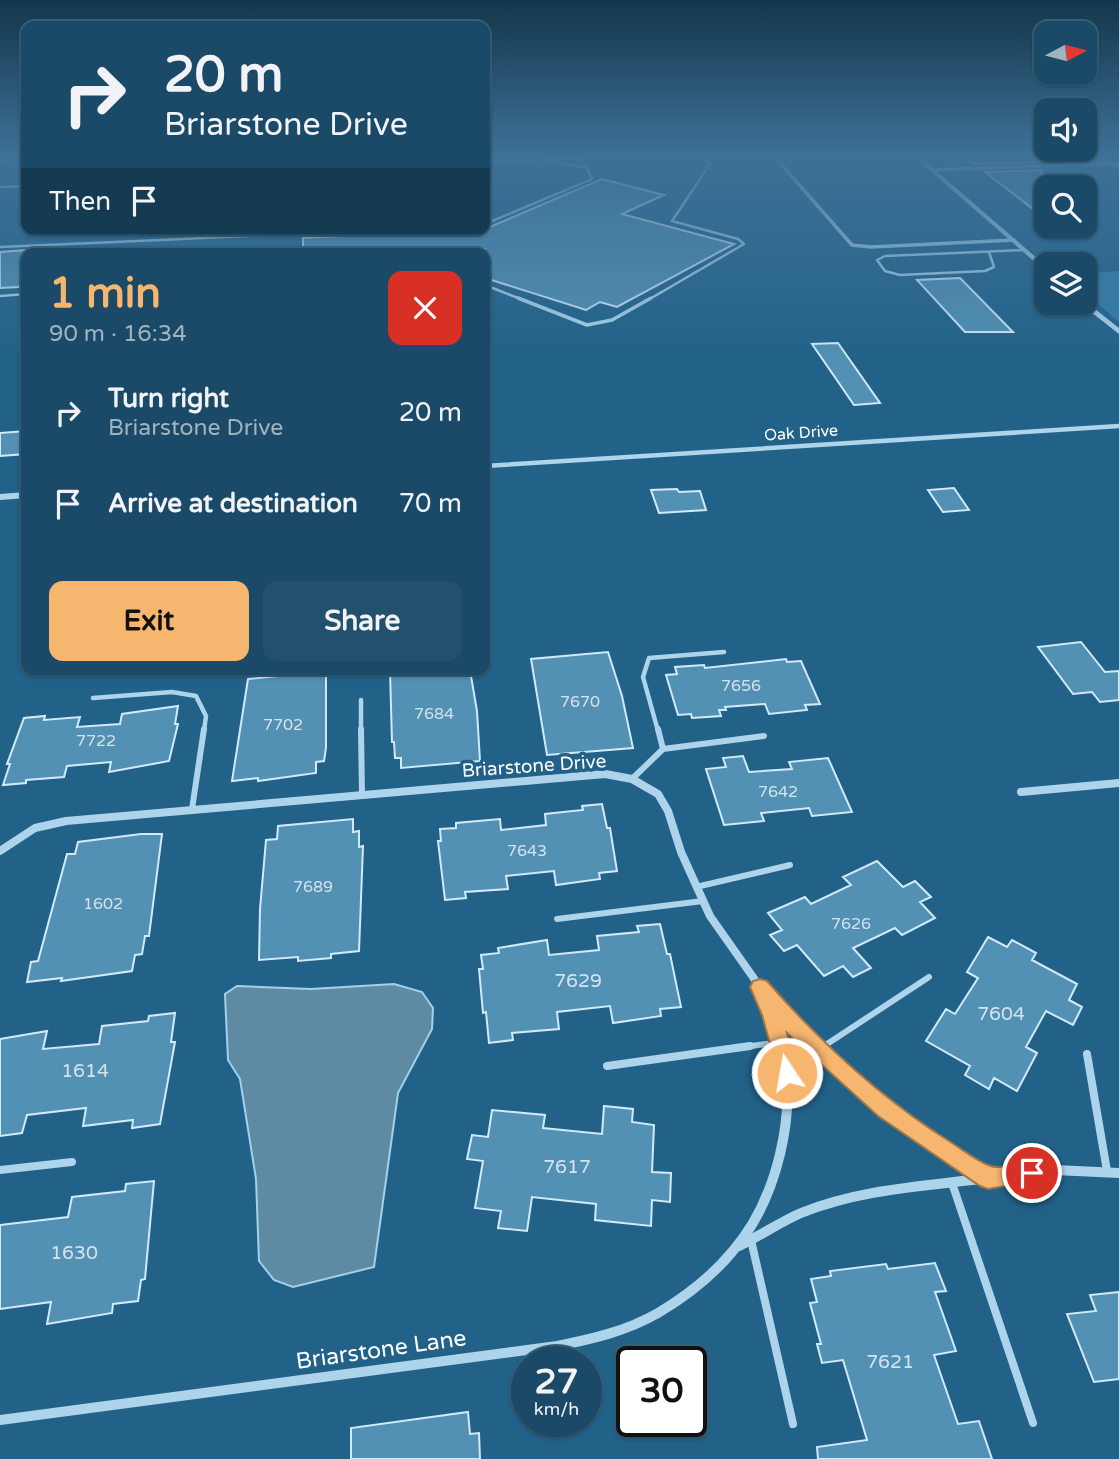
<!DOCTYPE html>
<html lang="en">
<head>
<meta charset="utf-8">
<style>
	body { margin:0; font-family:"Varela Round",sans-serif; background:#23516d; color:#f1f3f6; height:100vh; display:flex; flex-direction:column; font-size:26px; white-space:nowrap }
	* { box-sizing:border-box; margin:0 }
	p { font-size:23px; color:#9fb3c0 }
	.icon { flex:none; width:38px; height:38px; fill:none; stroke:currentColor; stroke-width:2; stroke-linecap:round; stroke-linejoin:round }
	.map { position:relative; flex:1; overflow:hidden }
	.side { position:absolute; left:21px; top:248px; width:469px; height:427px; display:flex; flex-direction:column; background:#1a4a67; border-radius:14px; box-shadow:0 2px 5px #0004,0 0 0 2px #38627b }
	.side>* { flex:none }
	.hud { position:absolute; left:21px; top:21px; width:469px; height:214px; border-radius:14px; box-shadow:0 2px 5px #0004,0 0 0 2px #38627b; background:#1a4a67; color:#f1f3f6; overflow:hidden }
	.needle { width:46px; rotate:83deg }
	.buttons { position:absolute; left:1034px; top:21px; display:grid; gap:14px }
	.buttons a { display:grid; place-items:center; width:63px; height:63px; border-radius:14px; background:#1a4a67; box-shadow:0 2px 5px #0004,0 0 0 2px #38627b; font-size:35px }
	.speed { position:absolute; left:511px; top:1346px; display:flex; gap:14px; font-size:35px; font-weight:700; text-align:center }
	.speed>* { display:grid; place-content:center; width:91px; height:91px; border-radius:50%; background:#1a4a67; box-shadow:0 2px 5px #0004,0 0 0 2px #38627b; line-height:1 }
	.speed small { font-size:18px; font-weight:400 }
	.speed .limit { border:4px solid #111; border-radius:10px; background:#fff; color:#111 }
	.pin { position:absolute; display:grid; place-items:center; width:60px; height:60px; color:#fff; margin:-30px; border:4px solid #fff; border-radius:50%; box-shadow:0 2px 7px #0007 }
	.me { position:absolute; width:77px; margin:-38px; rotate:348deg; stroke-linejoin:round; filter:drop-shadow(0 0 5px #0008) }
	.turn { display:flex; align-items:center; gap:24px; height:147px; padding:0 28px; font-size:32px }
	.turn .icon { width:91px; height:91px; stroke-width:2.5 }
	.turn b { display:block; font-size:49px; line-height:60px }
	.then { display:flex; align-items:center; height:66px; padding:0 28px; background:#0003; gap:14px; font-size:26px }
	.round { display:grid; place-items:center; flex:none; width:74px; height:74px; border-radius:14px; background:#23516d }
	.head { display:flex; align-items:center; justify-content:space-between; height:119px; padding:0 28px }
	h1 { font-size:42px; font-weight:800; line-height:52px; color:#f6b66f }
	.primary-button { display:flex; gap:14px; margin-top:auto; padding:14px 28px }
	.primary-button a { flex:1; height:80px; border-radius:14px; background:#f6b66f; color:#111; font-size:28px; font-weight:800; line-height:80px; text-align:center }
	.primary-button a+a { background:#23516d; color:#f1f3f6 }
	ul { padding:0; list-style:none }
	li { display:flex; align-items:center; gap:21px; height:91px; padding:0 28px }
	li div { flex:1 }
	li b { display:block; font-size:26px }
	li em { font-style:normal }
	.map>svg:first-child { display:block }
	.green { fill:#357da6 }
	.water { fill:#5f8aa4; stroke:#a1d1eb; stroke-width:2 }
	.building { fill:#5290b4; stroke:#d2eaf8; stroke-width:2 }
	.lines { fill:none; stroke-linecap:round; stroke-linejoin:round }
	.service-far4 { stroke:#add4ea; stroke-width:2.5 }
	.service-far3 { stroke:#add4ea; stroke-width:3.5 }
	.service-far2 { stroke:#add4ea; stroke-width:4.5 }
	.service-far1 { stroke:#add4ea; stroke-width:6 }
	.service { stroke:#add4ea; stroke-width:8 }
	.minor-far4 { stroke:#add4ea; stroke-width:3.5 }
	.minor-far3 { stroke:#add4ea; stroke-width:4.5 }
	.minor-far2 { stroke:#add4ea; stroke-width:6 }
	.minor-far1 { stroke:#add4ea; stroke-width:8 }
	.minor { stroke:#add4ea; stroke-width:10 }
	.tertiary { fill:#add4ea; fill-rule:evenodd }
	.route { fill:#f6b66f; stroke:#a07648; stroke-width:2 }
	.labels { text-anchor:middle; stroke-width:7; stroke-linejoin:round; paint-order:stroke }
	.far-street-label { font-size:16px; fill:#fff; stroke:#226289 }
	.number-label { font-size:16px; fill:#d4e3ec }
	.street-label { font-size:19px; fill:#fff; stroke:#226289 }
	.near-number-label { font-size:19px; fill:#d4e3ec }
	.near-street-label { font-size:23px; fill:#fff; stroke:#226289 }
</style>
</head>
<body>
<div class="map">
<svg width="1119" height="1459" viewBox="0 0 1119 1459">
	<rect width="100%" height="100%" fill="#226289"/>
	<!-- green -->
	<path class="green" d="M 1119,271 L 1119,322 L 1085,293 L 1085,273 Z"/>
	<!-- water -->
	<path class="water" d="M 394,984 L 422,992 L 433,1008 L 432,1029 L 398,1093 L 374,1267 L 293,1287 L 274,1280 L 259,1261 L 256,1179 L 240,1079 L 228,1060 L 225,994 L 237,986 L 311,989 Z"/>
	<!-- building -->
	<path class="building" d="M 962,155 L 1042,155 L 1042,162 L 974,164 Z
		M 1042,170 L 1042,181 L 1046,180 L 1046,219 L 985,172 Z
		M 602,179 L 664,195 L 622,214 L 734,244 L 617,307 L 600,302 L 586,310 L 485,278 L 485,249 L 387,254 L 303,254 L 303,238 L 485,229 Z
		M 26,250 L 26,274 L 19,287 L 0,288 L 0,252 Z
		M 960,278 L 1013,332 L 965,332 L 917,280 Z
		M 838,343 L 880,403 L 854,405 L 812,344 Z
		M 26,431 L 26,454 L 0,456 L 0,433 Z
		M 954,488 L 969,510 L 943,512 L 928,490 Z
		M 677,489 L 679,492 L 700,491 L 706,510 L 659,513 L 651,490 Z
		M 1081,642 L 1105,672 L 1119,671 L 1119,700 L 1100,702 L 1092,692 L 1073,694 L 1038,647 Z
		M 608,652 L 622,696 L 633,748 L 547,755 L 531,659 Z
		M 786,659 L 787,662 L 801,661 L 820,704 L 805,705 L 807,710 L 769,714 L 765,704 L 725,707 L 726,710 L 719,710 L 721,716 L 692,718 L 691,714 L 678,715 L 666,675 L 677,674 L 675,667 L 704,665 L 705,668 Z
		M 390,670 L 470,670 L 477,711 L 480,761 L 401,768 L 401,758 L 395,758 L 394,742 L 392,742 Z
		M 307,673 L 307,675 L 326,673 L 326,748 L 324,761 L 316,762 L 316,773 L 258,781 L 258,778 L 232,781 L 248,679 Z
		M 178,706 L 175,724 L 178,724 L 169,761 L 109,772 L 111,762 L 67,766 L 64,777 L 26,780 L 26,783 L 3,785 L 10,764 L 7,764 L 24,718 L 45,716 L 44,720 L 80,717 L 77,727 L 120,724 L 122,714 Z
		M 743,756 L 749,772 L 792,769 L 789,762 L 828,758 L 852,812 L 812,816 L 809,808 L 761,813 L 764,821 L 724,825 L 706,769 L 726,767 L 723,758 Z
		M 602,804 L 607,828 L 610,828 L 617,871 L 599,873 L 600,879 L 556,885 L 554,871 L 506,876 L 508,889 L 465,892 L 466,898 L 445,900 L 438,841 L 441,841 L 440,829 L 456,828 L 456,823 L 500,819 L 501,830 L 546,825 L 545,814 L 583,810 L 582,806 Z
		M 353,819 L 353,832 L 359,831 L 359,847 L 363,846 L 359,951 L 331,954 L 331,958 L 298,961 L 298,957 L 259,960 L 260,909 L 266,840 L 277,839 L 278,826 Z
		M 141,834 L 162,834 L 149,936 L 145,936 L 142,954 L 135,955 L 132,971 L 61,981 L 62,978 L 27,982 L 31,962 L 38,961 L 67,854 L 75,854 L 78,842 Z
		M 877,861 L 903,887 L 915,881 L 931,897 L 920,902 L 935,918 L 902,935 L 895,928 L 853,948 L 871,968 L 853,977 L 843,966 L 824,976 L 797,945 L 784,951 L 770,935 L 782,930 L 768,913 L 805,897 L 811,904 L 851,885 L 843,877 Z
		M 660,924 L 667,954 L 670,954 L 681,1007 L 660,1009 L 661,1016 L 613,1023 L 610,1006 L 557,1012 L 559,1029 L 512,1033 L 513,1040 L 489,1043 L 486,1012 L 483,1013 L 479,969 L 483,969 L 481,955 L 499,953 L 498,948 L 547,940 L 549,955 L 599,950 L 597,936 L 639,932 L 637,926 Z
		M 988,937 L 1007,947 L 1012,940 L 1036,953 L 1032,960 L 1077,984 L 1069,1000 L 1082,1007 L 1073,1025 L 1046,1011 L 1026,1047 L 1037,1053 L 1017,1091 L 994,1078 L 989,1089 L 965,1075 L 970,1066 L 926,1041 L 946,1009 L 955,1014 L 978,978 L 967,972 Z
		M 175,1013 L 171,1042 L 175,1042 L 160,1124 L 132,1128 L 133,1120 L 83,1126 L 86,1108 L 27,1115 L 22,1133 L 0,1136 L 0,1039 L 47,1031 L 43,1049 L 99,1044 L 102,1026 L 148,1021 L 149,1016 Z
		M 604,1106 L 633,1109 L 632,1122 L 654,1125 L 652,1172 L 671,1173 L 670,1202 L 652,1200 L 651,1226 L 595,1220 L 596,1204 L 532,1197 L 527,1231 L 498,1228 L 501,1211 L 475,1208 L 483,1161 L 467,1159 L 472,1135 L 488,1137 L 492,1110 L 545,1115 L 543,1128 L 602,1134 Z
		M 154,1181 L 145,1279 L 141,1280 L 138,1301 L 113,1304 L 112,1313 L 47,1324 L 51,1302 L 0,1309 L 0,1225 L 68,1217 L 72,1197 L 125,1191 L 126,1184 Z
		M 935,1263 L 946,1291 L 935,1292 L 956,1351 L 934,1355 L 958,1424 L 979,1421 L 992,1459 L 818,1459 L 817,1447 L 867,1440 L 843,1360 L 822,1363 L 817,1344 L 821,1344 L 810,1303 L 817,1302 L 811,1279 L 831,1276 L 830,1271 L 886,1264 L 888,1269 Z
		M 1119,1292 L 1119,1379 L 1094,1382 L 1067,1314 L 1096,1311 L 1090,1295 Z
		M 468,1412 L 470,1434 L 479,1433 L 480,1459 L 351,1459 L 351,1428 Z"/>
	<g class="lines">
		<!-- service-far4 -->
		<path class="service-far4" d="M 550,161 L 588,168
			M 0,162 L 26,157
			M 485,162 L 583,158
			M 0,187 L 26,186
			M 485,224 L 592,179 L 581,155
			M 0,247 L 413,229
			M 989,252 L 994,267 L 985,271 L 900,275 L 885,271 L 877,260 L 885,256 L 1025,250
			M 485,285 L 523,300
			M 0,296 L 26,294
			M 648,300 L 744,244 L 738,239 L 672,221 L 710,164 L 703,155"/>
		<!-- service-far3 -->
		<path class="service-far3" d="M 518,298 L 587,325 L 612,320 L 651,298"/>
		<!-- service-far2 -->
		<path class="service-far2" d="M 93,698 L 172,692 L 196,696 L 206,716 L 204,731
			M 361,700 L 361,731
			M 658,731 L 643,677 L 649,658 L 724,652"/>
		<!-- service-far1 -->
		<path class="service-far1" d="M 361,729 L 362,795
			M 658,729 L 663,749
			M 632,779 L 663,749 L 764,736
			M 192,809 L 204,729
			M 696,887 L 790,865
			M 557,919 L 703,901
			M 737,1048 L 781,1042
			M 821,1048 L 929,977"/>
		<!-- service -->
		<path class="service" d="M 818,1050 L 824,1046
			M 1087,1054 L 1107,1171
			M 607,1066 L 750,1046
			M 0,1170 L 72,1162
			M 952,1183 L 1033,1423
			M 751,1240 L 793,1424"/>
		<!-- minor-far4 -->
		<path class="minor-far4" d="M 773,155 L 852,245 L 871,247 L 1014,240
			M 1098,155 L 1119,168
			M 933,170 L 1119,163"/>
		<!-- minor-far3 -->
		<path class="minor-far3" d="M 485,466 L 1119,426"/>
		<!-- minor-far2 -->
		<path class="minor-far2" d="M 0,497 L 26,495"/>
		<!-- minor-far1 -->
		<path class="minor-far1" d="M 1021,792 L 1119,783
			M 0,851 L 35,828 L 66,821 L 605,774 L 632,779 L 658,794 L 668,811 L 681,852 L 710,916 L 760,987 L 816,1048
			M 763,995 L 783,1048"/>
		<!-- minor -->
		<path class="minor" d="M 814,1046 L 885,1109 L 917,1133 L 988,1178 L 1055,1170 L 1119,1173
			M 739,1246 C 760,1236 780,1222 801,1213 C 860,1189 926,1186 988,1178
			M 0,1420 L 557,1346 C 592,1339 627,1331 658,1313 C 685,1297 712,1276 732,1252 C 777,1201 798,1112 782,1046"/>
		<!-- tertiary -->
		<path class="tertiary" d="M 912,155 L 918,155 L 1046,266 L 1046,271 L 1044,270 Z
			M 1085,301 L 1119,328 L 1119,334 L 1082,305 L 1082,303 L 1085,303 Z"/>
	</g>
	<!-- sky -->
	<linearGradient id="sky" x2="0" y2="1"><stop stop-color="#13364b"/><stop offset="0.43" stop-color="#3e7197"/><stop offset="1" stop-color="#3e7197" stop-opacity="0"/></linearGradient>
	<rect width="1119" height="359" fill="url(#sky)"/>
	<!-- route -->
	<path class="route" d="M 760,979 L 767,981 C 821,1043 882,1099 952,1143 C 963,1150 976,1160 988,1165 C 1003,1172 1024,1159 1040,1165 L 1044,1173 L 1040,1180 L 988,1189 L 980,1186 L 878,1116 L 787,1033 L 798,1073 L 795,1080 L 787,1082 L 780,1080 L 762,1015 L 750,987 L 753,981 Z"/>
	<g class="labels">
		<!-- far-street labels -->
		<g class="far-street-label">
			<text transform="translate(801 432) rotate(-4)" y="6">Oak Drive</text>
		</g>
		<!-- number labels -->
		<g class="number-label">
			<text x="741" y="691">7656</text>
			<text x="580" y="707">7670</text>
			<text x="434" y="719">7684</text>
			<text x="283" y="730">7702</text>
			<text x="96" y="746">7722</text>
			<text x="778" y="797">7642</text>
			<text x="527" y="856">7643</text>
			<text x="313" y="892">7689</text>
			<text x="103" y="909">1602</text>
			<text x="851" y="929">7626</text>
		</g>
		<!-- street labels -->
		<g class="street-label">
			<text transform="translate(534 765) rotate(-4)" y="7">Briarstone Drive</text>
		</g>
		<!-- near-number labels -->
		<g class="near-number-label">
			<text x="578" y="987">7629</text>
			<text x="1001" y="1020">7604</text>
			<text x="85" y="1077">1614</text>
			<text x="567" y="1173">7617</text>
			<text x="74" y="1259">1630</text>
			<text x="890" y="1368">7621</text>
		</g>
		<!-- near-street labels -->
		<g class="near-street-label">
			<text transform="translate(381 1349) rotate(-8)" y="8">Briarstone Lane</text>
		</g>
	</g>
</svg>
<div class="buttons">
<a><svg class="needle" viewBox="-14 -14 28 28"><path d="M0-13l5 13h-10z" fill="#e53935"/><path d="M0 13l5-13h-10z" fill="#9fb3c0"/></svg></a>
<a><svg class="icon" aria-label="sound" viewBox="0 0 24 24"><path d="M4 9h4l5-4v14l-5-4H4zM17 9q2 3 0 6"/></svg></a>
<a><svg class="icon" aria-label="search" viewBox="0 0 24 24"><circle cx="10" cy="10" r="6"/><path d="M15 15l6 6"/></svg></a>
<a><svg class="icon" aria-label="layers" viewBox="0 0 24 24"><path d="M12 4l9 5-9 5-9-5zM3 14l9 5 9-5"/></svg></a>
</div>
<div class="speed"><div>27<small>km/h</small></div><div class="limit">30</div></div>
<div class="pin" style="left:1032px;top:1173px;background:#d93025"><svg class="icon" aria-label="arrive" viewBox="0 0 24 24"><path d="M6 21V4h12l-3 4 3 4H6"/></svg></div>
<svg class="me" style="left:787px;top:1073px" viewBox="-20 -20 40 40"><circle r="17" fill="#f6b66f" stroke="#fff" stroke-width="3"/><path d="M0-11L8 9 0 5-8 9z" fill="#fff"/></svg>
<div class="hud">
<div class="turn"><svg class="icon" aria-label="right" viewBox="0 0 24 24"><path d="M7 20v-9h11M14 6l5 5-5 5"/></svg><div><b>20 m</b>Briarstone Drive</div></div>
<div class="then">Then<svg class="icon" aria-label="arrive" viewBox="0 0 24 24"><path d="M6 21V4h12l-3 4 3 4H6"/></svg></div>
</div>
<section class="side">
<div class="head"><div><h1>1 min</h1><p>90 m · 16:34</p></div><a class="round" style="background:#d93025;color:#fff"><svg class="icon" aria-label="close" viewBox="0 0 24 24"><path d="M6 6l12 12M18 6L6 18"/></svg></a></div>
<ul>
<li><svg class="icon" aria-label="right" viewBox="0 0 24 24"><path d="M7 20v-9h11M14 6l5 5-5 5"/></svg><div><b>Turn right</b><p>Briarstone Drive</p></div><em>20 m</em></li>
<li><svg class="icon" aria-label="arrive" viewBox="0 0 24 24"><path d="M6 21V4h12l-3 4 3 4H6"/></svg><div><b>Arrive at destination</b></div><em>70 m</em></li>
</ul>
<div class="primary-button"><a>Exit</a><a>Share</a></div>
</section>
</div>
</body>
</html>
